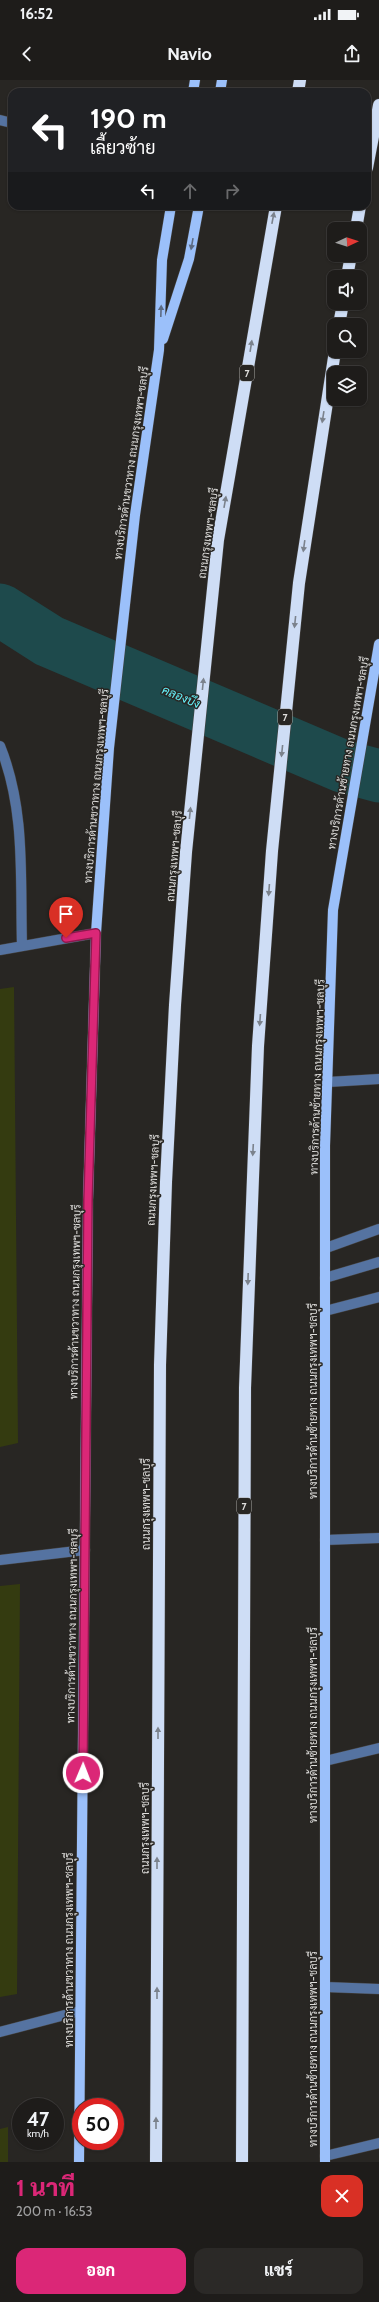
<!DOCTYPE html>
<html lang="th">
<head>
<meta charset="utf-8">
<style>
	body { margin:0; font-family:Cabin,Sarabun,sans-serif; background:#2b2927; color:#f1f3f6; height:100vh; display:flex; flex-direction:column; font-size:15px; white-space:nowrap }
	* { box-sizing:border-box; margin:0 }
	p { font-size:13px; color:#a1a1a2 }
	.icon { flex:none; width:22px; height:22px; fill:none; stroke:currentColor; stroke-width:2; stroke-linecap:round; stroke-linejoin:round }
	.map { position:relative; height:2082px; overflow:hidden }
	.sheet { display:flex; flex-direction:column; background:#1e1c1a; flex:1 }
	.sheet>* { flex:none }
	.banner { position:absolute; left:8px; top:8px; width:363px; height:122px; border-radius:12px; box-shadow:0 1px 3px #0004,0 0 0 1px #3c3a39; background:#202124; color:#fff; overflow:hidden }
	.needle { width:26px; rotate:86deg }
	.buttons { position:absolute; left:327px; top:142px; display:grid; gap:8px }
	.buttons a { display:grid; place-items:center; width:40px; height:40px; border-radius:8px; background:#1e1c1a; box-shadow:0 1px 3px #0004,0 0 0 1px #3c3a39; font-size:20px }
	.speed { position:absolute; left:12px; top:2018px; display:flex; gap:8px; font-size:20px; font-weight:700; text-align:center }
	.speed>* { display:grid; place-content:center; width:52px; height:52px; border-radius:50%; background:#1e1c1a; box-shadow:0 1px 3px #0004,0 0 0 1px #3c3a39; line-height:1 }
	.speed small { font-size:10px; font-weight:400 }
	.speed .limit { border:6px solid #d22; background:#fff; color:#111 }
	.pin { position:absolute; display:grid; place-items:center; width:34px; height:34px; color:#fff; margin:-41px -17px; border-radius:50% 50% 50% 0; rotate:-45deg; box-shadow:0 0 4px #0007 }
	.pin .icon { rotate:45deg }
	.me { position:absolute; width:44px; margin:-22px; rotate:1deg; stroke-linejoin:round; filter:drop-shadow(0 0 3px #0008) }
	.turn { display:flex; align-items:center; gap:14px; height:84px; padding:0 16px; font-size:18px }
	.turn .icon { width:52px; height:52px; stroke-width:2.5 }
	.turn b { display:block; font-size:28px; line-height:34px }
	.lanes { display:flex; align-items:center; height:38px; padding:0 16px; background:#0003; justify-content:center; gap:20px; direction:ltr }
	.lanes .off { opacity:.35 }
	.round { display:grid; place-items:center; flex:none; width:42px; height:42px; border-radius:12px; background:#2b2927 }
	.headline { display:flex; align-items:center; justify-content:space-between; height:68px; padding:0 16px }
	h1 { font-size:24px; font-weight:800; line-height:30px; color:#db2777 }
	.action { display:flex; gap:8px; margin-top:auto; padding:8px 16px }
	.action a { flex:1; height:46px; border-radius:12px; background:#db2777; color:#fff; font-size:16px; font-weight:800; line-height:46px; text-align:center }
	.action a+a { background:#2b2927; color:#f1f3f6 }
	.status { display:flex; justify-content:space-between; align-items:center; height:28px; padding:0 20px; background:#1e1c1a; direction:ltr }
	.status svg { height:11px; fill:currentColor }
	header { display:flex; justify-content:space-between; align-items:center; height:52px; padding:0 16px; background:#1e1c1a; font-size:18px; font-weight:800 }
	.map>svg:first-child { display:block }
	.green { fill:#343b10 }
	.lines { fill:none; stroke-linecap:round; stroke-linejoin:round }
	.river { stroke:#1e4a4c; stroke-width:53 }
	.minor-casing { stroke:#454341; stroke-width:11 }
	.major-casing { stroke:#454341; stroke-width:11 }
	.highway-casing { stroke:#454341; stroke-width:13 }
	.minor { stroke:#5573a1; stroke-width:10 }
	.major { stroke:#9bc0fa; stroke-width:10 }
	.highway { stroke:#ceddf5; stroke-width:12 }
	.oneway { fill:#7b828c }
	.oneway2 { fill:#5c6b84 }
	.route-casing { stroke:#8e194d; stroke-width:10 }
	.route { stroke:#db2777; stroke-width:7 }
	.labels { text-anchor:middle; stroke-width:3; stroke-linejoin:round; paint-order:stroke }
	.shield { fill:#282623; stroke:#a8a7a4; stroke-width:1 }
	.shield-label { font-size:10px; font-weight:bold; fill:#dfdedc }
	.street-label { font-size:11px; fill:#dfdedc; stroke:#282623 }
	.water-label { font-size:12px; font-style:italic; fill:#64f0f8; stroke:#282623 }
</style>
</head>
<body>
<div class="status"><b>16:52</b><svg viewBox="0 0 49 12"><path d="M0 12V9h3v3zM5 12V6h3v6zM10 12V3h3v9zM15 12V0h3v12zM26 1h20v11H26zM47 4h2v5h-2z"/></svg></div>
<header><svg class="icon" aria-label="back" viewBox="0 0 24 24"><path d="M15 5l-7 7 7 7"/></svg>Navio<svg class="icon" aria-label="share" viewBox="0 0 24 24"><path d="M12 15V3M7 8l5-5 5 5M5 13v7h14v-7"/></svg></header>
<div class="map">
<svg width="379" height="2082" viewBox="0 0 379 2082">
	<rect width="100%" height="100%" fill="#282623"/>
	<!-- green -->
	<path class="green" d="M 14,907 L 18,1363 L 0,1367 L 0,909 Z
		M 20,1504 L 17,1914 L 0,1917 L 0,1506 Z
		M 8,2047 L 8,2082 L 0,2082 L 0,2049 Z"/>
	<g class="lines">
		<!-- river -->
		<path class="river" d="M 0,530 L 49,561 L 342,686 L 379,696"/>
		<!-- minor casing -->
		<g class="minor-casing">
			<path id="minor" d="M 0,40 L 12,43
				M 0,666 C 26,730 20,798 22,866
				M 0,870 L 96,853
				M 328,1002 L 379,999
				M 326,1168 L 379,1149
				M 325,1198 L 379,1182
				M 325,1231 L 379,1217
				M 325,1460 L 379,1458
				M 0,1480 L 85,1470
				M 325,1681 L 379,1668
				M 325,1907 L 379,1909
				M 0,1952 L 80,1931
				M 325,2076 L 379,2063"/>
		</g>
		<!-- major casing -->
		<g class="major-casing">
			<path id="major" d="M 193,12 L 195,0
				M 220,12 L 222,0
				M 163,259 L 189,179 L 199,126
				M 79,2082 L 88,1120 L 96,853 L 109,668 L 135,435 L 159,270 L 162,180 L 171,126
				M 325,2082 L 325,1066 L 333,830 L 379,564"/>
		</g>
		<!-- highway casing -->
		<g class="highway-casing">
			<path id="highway" d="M 298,12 L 300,0
				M 367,88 L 379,25
				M 356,149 L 360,126
				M 347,197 L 351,175
				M 339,245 L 343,223
				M 156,2082 L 160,1285 L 166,1102 L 175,925 L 186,772 L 218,460 L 276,126
				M 242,2082 L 245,1308 L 258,966 L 272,771 L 299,503 L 335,271"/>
		</g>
		<!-- minor -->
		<use href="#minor" class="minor"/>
		<!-- major -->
		<use href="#major" class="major"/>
		<!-- highway -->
		<use href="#highway" class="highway"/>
	</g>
	<!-- one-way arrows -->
	<defs><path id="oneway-solid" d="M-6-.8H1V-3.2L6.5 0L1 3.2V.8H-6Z"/></defs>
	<g class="oneway">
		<use href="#oneway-solid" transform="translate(273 138) rotate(-79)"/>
		<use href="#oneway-solid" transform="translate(251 266) rotate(-81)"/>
		<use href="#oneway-solid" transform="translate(323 337) rotate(99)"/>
		<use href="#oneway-solid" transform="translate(225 422) rotate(-80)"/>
		<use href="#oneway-solid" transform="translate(304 466) rotate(98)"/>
		<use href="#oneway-solid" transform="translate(295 542) rotate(96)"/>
		<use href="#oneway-solid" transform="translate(203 604) rotate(-84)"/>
		<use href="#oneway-solid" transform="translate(282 671) rotate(96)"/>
		<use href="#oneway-solid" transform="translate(190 733) rotate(-84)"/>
		<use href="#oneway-solid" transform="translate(269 810) rotate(94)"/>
		<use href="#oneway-solid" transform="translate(260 940) rotate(94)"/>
		<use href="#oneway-solid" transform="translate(253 1070) rotate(93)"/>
		<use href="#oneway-solid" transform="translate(248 1199) rotate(92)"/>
		<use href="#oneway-solid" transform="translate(158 1653) rotate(-90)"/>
		<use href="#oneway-solid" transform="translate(157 1783) rotate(-90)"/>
		<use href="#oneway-solid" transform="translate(157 1913) rotate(-90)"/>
		<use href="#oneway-solid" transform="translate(156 2043) rotate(-90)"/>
	</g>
	<g class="oneway2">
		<use href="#oneway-solid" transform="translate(192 164) rotate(100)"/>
		<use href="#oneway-solid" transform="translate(161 231) rotate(-88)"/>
	</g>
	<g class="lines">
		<!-- route casing -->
		<g class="route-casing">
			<path id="route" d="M 66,858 L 96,853 L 88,1120 L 83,1693"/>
		</g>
		<!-- route -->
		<use href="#route" class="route"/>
	</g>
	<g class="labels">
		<!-- shield labels -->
		<g class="shield">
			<rect x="240" y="285" width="14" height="16" rx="3"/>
			<rect x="278" y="629" width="14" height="16" rx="3"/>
			<rect x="237" y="1418" width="14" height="16" rx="3"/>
		</g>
		<g class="shield-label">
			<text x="247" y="297">7</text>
			<text x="285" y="641">7</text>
			<text x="244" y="1430">7</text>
		</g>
		<!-- street labels -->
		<g class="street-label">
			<text transform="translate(131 383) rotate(-82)" y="4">ทางบริการด้านขวาทาง ถนนกรุงเทพฯ-ชลบุรี</text>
			<text transform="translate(208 453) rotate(-82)" y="4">ถนนกรุงเทพฯ-ชลบุรี</text>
			<text transform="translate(348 673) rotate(-80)" y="4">ทางบริการด้านซ้ายทาง ถนนกรุงเทพฯ-ชลบุรี</text>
			<text transform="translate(96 706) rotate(-85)" y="4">ทางบริการด้านขวาทาง ถนนกรุงเทพฯ-ชลบุรี</text>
			<text transform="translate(174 776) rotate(-85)" y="4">ถนนกรุงเทพฯ-ชลบุรี</text>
			<text transform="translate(317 997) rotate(-88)" y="4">ทางบริการด้านซ้ายทาง ถนนกรุงเทพฯ-ชลบุรี</text>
			<text transform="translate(153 1100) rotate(-87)" y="4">ถนนกรุงเทพฯ-ชลบุรี</text>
			<text transform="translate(75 1222) rotate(-89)" y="4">ทางบริการด้านขวาทาง ถนนกรุงเทพฯ-ชลบุรี</text>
			<text transform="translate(313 1321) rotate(-90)" y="4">ทางบริการด้านซ้ายทาง ถนนกรุงเทพฯ-ชลบุรี</text>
			<text transform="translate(146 1424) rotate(-90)" y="4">ถนนกรุงเทพฯ-ชลบุรี</text>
			<text transform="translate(72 1546) rotate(-89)" y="4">ทางบริการด้านขวาทาง ถนนกรุงเทพฯ-ชลบุรี</text>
			<text transform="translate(313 1645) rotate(-90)" y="4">ทางบริการด้านซ้ายทาง ถนนกรุงเทพฯ-ชลบุรี</text>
			<text transform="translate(145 1748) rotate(-90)" y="4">ถนนกรุงเทพฯ-ชลบุรี</text>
			<text transform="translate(69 1870) rotate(-90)" y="4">ทางบริการด้านขวาทาง ถนนกรุงเทพฯ-ชลบุรี</text>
			<text transform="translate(313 1969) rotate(-90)" y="4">ทางบริการด้านซ้ายทาง ถนนกรุงเทพฯ-ชลบุรี</text>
		</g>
		<!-- water labels -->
		<g class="water-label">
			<text transform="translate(181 617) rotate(23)" y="4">คลองบึง</text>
		</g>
	</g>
</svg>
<div class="buttons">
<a><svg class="needle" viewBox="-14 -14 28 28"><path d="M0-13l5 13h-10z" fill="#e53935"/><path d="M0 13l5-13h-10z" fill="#a1a1a2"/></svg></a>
<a><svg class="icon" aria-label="sound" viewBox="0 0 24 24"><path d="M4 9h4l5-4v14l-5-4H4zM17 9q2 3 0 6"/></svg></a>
<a><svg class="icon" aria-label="search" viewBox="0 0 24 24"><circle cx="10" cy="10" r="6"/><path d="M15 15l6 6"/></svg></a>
<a><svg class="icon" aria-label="layers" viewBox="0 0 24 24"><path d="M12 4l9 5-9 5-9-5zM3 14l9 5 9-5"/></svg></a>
</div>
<div class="speed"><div>47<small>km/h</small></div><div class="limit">50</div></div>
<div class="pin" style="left:66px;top:858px;background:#d93025"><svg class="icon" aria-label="arrive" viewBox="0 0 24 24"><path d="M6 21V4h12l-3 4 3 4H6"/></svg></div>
<svg class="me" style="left:83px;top:1693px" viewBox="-20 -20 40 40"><circle r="17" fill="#db2777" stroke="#fff" stroke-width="3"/><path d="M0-11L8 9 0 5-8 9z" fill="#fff"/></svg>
<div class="banner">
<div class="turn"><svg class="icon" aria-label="left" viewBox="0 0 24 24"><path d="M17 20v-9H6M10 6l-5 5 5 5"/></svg><div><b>190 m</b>เลี้ยวซ้าย</div></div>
<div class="lanes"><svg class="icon" aria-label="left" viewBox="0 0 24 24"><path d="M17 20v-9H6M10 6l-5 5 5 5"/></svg><svg class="icon off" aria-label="ahead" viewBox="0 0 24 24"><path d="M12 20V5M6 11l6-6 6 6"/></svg><svg class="icon off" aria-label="right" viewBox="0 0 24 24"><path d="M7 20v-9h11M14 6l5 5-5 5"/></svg></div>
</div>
</div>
<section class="sheet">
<div class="headline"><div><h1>1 นาที</h1><p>200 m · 16:53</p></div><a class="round" style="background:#d93025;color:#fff"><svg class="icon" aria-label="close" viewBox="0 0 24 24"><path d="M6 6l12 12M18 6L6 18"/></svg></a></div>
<div class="action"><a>ออก</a><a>แชร์</a></div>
</section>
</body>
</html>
